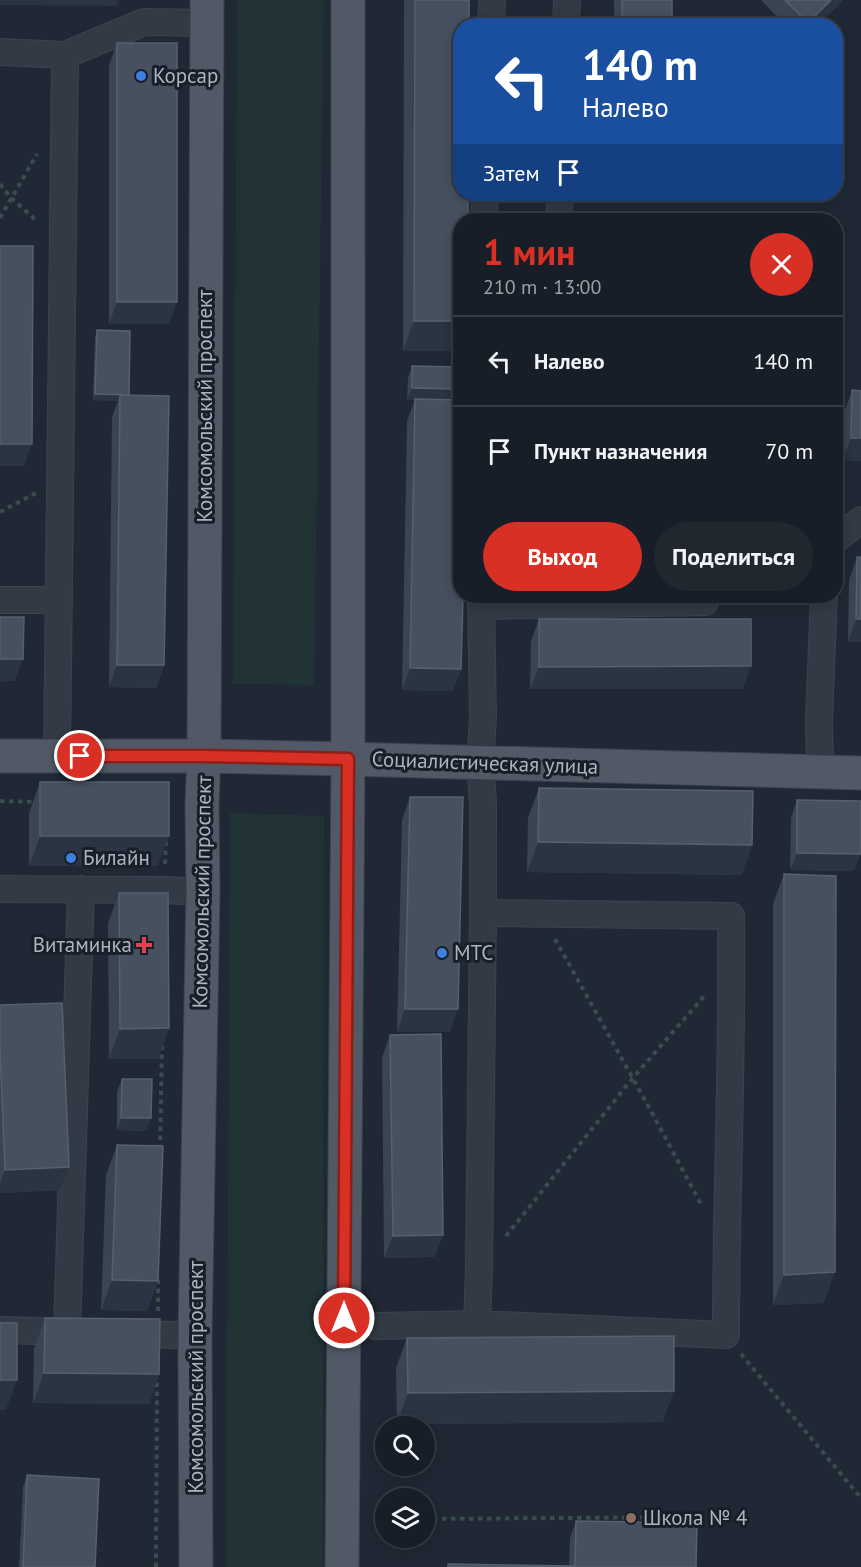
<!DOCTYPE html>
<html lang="ru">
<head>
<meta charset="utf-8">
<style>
	body { margin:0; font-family:"PT Sans",sans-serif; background:#20272f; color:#f1f3f6; height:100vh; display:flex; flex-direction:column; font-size:22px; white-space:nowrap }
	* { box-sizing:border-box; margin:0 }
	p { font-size:20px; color:#9ea2a7 }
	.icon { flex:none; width:33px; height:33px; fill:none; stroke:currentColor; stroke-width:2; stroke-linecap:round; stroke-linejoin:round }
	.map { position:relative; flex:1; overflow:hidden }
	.details { position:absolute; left:453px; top:213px; width:390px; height:390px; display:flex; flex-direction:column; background:#171e27; border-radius:24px; box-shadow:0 3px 15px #0003,0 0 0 2px #363c44 }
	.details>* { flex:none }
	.banner { position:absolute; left:453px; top:18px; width:390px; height:183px; border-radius:24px; box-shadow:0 3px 15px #0003,0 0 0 2px #363c44; background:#1a4fa0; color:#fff; overflow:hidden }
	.buttons { position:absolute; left:375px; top:1416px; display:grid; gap:12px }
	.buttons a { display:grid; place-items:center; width:60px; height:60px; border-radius:50%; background:#171e27; box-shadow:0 3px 15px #0003,0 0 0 2px #363c44; font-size:30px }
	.pin { position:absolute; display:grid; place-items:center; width:51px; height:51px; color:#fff; margin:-26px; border:3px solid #fff; border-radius:50%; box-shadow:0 2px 6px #0007 }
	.me { position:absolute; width:66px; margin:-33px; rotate:0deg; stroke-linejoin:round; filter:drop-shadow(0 0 4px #0008) }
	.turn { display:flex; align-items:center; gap:21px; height:126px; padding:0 30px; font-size:27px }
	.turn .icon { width:78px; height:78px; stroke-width:2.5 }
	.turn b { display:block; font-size:42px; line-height:51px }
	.then { display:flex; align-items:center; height:57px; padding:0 30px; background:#0003; gap:12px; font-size:22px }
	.round { display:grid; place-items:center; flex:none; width:63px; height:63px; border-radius:32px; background:#20272f }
	.overview { display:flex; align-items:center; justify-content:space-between; height:102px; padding:0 30px }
	h1 { font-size:36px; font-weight:800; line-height:45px; color:#d93025 }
	.primary-button { display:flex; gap:12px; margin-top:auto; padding:12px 30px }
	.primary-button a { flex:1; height:69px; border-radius:36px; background:#d93025; color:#fff; font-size:24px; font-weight:800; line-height:69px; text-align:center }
	.primary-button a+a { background:#20272f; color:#f1f3f6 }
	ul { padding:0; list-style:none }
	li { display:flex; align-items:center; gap:18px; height:90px; padding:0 30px; border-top:2px solid #363c44 }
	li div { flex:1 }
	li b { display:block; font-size:22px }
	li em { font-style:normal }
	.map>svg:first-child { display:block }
	.park { fill:#213335 }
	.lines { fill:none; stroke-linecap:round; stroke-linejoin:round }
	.minor-casing { stroke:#3c434e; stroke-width:28 }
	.major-casing { stroke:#3c434e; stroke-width:35 }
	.path { stroke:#394c4e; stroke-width:4; stroke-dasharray:4.5 4.5; stroke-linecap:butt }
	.minor { stroke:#323a45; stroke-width:26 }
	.major { stroke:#505965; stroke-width:33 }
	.wall { fill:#3a4453 }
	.shaded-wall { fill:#2a3442 }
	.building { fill:#46505f; stroke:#56606f; stroke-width:1.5 }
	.route-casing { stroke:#8d1f18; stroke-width:15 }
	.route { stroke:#d93025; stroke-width:10 }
	.shop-dot { fill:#3f7fe0; stroke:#181f29; stroke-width:2 }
	.health-dot { fill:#e0444e; stroke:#181f29; stroke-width:2 }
	.education-dot { fill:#8d6e63; stroke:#181f29; stroke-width:2 }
	.labels { text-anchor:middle; stroke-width:6; stroke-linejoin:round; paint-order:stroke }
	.poi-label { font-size:21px; fill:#acb4c2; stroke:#181f29; text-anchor:start }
	.street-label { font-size:21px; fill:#acb4c2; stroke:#181f29 }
</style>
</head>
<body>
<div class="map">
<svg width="861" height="1567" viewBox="0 0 861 1567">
	<rect width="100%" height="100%" fill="#1f2834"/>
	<!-- park -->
	<path class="park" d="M 237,0 L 324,0 L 314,685 L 233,684 Z
		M 230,813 L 324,816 L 323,1567 L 226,1567 Z"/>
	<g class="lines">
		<!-- minor casing -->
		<g class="minor-casing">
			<path id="minor" d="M 491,26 L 492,0
				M 566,26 L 567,0
				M 0,52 L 65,55 L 57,756
				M 65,55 L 144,22 L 208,23
				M 484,220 L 485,194
				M 559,220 L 560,194
				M 836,539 L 861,520
				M 0,600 L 59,600
				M 481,606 L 705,602 L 705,596
				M 820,773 L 819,719 L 824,596
				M 0,889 L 165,890 L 203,892
				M 477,1324 L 479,1269 L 483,913 L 483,803 L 480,763 L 483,718 L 481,596
				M 376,1326 L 477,1324 L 726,1335 C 726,1196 733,1056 731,916 L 483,913
				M 0,1330 L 75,1332
				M 67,1332 L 81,889
				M 126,1333 L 195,1336"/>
		</g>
		<!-- major casing -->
		<g class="major-casing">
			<path id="major" d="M 0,756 L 204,756 L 348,759 L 861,773
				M 196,1567 L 195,1336 L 203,892 L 202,804 L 204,756 L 207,0
				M 342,1567 L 348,759 L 348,0"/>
		</g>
		<!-- path -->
		<path class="path" d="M 0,184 L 11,198 L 37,221
			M 0,218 L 37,154
			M 0,512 L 36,493
			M 0,801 L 36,802
			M 165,864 L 166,842
			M 555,939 L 651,1111 L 702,1206
			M 160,1149 L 162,1043
			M 506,1236 L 632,1079 L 706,994
			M 158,1311 L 158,1277
			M 741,1354 L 861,1498
			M 374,1519 L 386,1519
			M 424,1519 L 694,1517
			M 156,1567 L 157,1379"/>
		<!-- minor -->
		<use href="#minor" class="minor"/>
		<!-- major -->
		<use href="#major" class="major"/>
	</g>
	<!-- wall -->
	<path class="wall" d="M 404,0 L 469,0 L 457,351 L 403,351 Z
		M 614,0 L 672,0 L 672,26 L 614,26 Z
		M 761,0 L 843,0 L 817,26 L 786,26 Z
		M 117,43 L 169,324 L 109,324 L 109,65 Z
		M 97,330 L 129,395 L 164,665 L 156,688 L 109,687 L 112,417 L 118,401 L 93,400 L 95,337 Z
		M 412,366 L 460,367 L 461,669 L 453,691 L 402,690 L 407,421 L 415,400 L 407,400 L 408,378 Z
		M 852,390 L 861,461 L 842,460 L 844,413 Z
		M 857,557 L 861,642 L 848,642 L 849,580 Z
		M 539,619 L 743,689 L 530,689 L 531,641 Z
		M 40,782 L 158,866 L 29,866 L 29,813 Z
		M 539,788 L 742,875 L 527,872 L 528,818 Z
		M 410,797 L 450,1032 L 397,1032 L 402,820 Z
		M 797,800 L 854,871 L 790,870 L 791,818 Z
		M 784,874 L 824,1303 L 773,1305 L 773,904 Z
		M 119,893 L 169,1028 L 158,1059 L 109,1059 L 108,923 Z
		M 0,1005 L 60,1190 L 0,1193 Z
		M 390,1035 L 435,1257 L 384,1258 L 382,1057 Z
		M 122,1079 L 147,1131 L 117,1130 L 117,1091 Z
		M 117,1145 L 158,1281 L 147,1311 L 101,1310 L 106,1175 Z
		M 45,1318 L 159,1374 L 149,1404 L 33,1403 L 34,1348 Z
		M 407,1338 L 663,1422 L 397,1424 L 396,1368 Z
		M 27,1475 L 95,1567 L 19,1567 L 23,1487 Z
		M 576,1521 L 696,1567 L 447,1567 L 448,1564 L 569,1566 L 570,1538 Z"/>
	<!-- shaded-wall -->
	<path class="shaded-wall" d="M 0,0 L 119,0 L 117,6 L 0,5 Z
		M 831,0 L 843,0 L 817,26 L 807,26 L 808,23 Z
		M 615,194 L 665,194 L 664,197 L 614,197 Z
		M 117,302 L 177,302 L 169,324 L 109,324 Z
		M 414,321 L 460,321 L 460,341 L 457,351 L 403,351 Z
		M 412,388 L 460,389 L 460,401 L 407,400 Z
		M 95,394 L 129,395 L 120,395 L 118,401 L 93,400 Z
		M 851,438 L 861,438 L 861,461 L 842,460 Z
		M 0,444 L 32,444 L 24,466 L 0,466 Z
		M 856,619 L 861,619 L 861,642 L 848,642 Z
		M 0,659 L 23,659 L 15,681 L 0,682 Z
		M 117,665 L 164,665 L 156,688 L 109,687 Z
		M 751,666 L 743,689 L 530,689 L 539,667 Z
		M 410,668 L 461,669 L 453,691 L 402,690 Z
		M 40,836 L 169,836 L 158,866 L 29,866 Z
		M 538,842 L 752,845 L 742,875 L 527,872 Z
		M 797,853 L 861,854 L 854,871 L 790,870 Z
		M 405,1009 L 458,1009 L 450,1032 L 397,1032 Z
		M 169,1028 L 158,1059 L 109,1059 L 120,1029 Z
		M 121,1118 L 151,1118 L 147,1131 L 117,1130 Z
		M 69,1167 L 60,1190 L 0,1193 L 0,1183 L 5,1170 Z
		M 443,1235 L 435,1257 L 384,1258 L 393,1236 Z
		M 835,1272 L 824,1303 L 773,1305 L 784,1275 Z
		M 112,1280 L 158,1281 L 147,1311 L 101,1310 Z
		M 44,1373 L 159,1374 L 149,1404 L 33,1403 Z
		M 0,1380 L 17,1380 L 6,1410 L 0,1410 Z
		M 674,1391 L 663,1422 L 397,1424 L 408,1393 Z"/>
	<!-- building -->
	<path class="building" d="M 415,0 L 469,0 L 469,26 L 460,26 L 460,194 L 468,194 L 468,220 L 460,220 L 460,321 L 414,321 Z
		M 622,0 L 672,0 L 672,26 L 622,26 Z
		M 785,0 L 831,0 L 808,23 Z
		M 117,43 L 177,43 L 177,302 L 117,302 Z
		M 0,246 L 33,246 L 32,444 L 0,444 Z
		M 97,330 L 130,331 L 129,395 L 95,394 Z
		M 412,366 L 460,367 L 460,389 L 412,388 Z
		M 852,390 L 861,391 L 861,438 L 851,438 Z
		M 120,395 L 169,396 L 164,665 L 117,665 Z
		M 415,399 L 460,400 L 460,596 L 463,596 L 461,669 L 410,668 Z
		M 857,557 L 861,557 L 861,619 L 856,619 Z
		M 0,617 L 24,617 L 23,659 L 0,659 Z
		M 539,619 L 751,619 L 751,666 L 539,667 Z
		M 40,782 L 169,782 L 169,836 L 40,836 Z
		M 539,788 L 753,791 L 752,845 L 538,842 Z
		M 410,797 L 463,797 L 458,1009 L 405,1009 Z
		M 797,800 L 861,801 L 861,854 L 797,853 Z
		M 784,874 L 836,876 L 835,1272 L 784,1275 Z
		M 119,893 L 168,893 L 169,1028 L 120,1029 Z
		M 62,1003 L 69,1167 L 5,1170 L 0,1047 L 0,1005 Z
		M 441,1034 L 443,1235 L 393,1236 L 390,1035 Z
		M 122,1079 L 152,1079 L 151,1118 L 121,1118 Z
		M 117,1145 L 163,1146 L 158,1281 L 112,1280 Z
		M 45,1318 L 160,1319 L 159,1374 L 44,1373 Z
		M 0,1323 L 17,1323 L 17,1380 L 0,1380 Z
		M 674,1336 L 674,1391 L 408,1393 L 407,1338 Z
		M 27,1475 L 99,1479 L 95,1567 L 23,1567 Z
		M 576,1521 L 697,1523 L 696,1567 L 448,1567 L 448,1564 L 575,1566 Z"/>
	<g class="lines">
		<!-- route casing -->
		<g class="route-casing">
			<path id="route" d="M 80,756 L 204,756 L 348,759 L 344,1318"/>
		</g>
		<!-- route -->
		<use href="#route" class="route"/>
	</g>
	<!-- markers -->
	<g class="shop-dot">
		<circle cx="141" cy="76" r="6"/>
		<circle cx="71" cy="858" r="6"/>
		<circle cx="442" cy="953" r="6"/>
	</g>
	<path class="health-dot" d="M141 936h6v6h6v6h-6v6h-6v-6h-6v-6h6z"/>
	<circle class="education-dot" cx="631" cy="1518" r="6"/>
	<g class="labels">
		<!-- poi labels -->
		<g class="poi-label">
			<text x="153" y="83">Корсар</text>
			<text x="83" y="865">Билайн</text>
			<text x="132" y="952" text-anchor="end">Витаминка</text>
			<text x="454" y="960">МТС</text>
			<text x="643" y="1525">Школа № 4</text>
		</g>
		<!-- street labels -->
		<g class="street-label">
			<text transform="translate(205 406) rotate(-90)" y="7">Комсомольский проспект</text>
			<text transform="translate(485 763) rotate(2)" y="7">Социалистическая улица</text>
			<text transform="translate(202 892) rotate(-89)" y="7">Комсомольский проспект</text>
			<text transform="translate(196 1377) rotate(-90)" y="7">Комсомольский проспект</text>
		</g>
	</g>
</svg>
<div class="buttons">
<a><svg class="icon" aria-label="search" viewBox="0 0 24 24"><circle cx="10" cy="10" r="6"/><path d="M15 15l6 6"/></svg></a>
<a><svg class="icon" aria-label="layers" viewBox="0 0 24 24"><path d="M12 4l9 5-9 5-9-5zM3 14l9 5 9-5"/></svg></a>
</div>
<div class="pin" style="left:80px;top:756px;background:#d93025"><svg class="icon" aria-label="arrive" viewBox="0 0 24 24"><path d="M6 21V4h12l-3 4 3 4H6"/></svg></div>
<svg class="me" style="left:344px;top:1318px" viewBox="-20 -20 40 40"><circle r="17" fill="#d93025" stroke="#fff" stroke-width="3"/><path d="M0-11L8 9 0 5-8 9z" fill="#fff"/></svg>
<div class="banner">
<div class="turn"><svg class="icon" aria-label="left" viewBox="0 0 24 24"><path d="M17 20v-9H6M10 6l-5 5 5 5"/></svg><div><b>140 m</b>Налево</div></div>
<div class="then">Затем<svg class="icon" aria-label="arrive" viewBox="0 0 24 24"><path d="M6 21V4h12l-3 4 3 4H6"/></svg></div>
</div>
<section class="details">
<div class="overview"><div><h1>1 мин</h1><p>210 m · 13:00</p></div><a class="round" style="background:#d93025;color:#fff"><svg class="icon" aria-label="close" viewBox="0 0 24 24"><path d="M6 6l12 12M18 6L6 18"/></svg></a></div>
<ul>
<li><svg class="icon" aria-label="left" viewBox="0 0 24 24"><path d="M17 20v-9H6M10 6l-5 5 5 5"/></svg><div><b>Налево</b></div><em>140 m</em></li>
<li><svg class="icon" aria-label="arrive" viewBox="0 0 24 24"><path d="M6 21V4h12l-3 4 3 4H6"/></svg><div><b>Пункт назначения</b></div><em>70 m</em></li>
</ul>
<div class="primary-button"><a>Выход</a><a>Поделиться</a></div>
</section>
</div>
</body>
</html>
